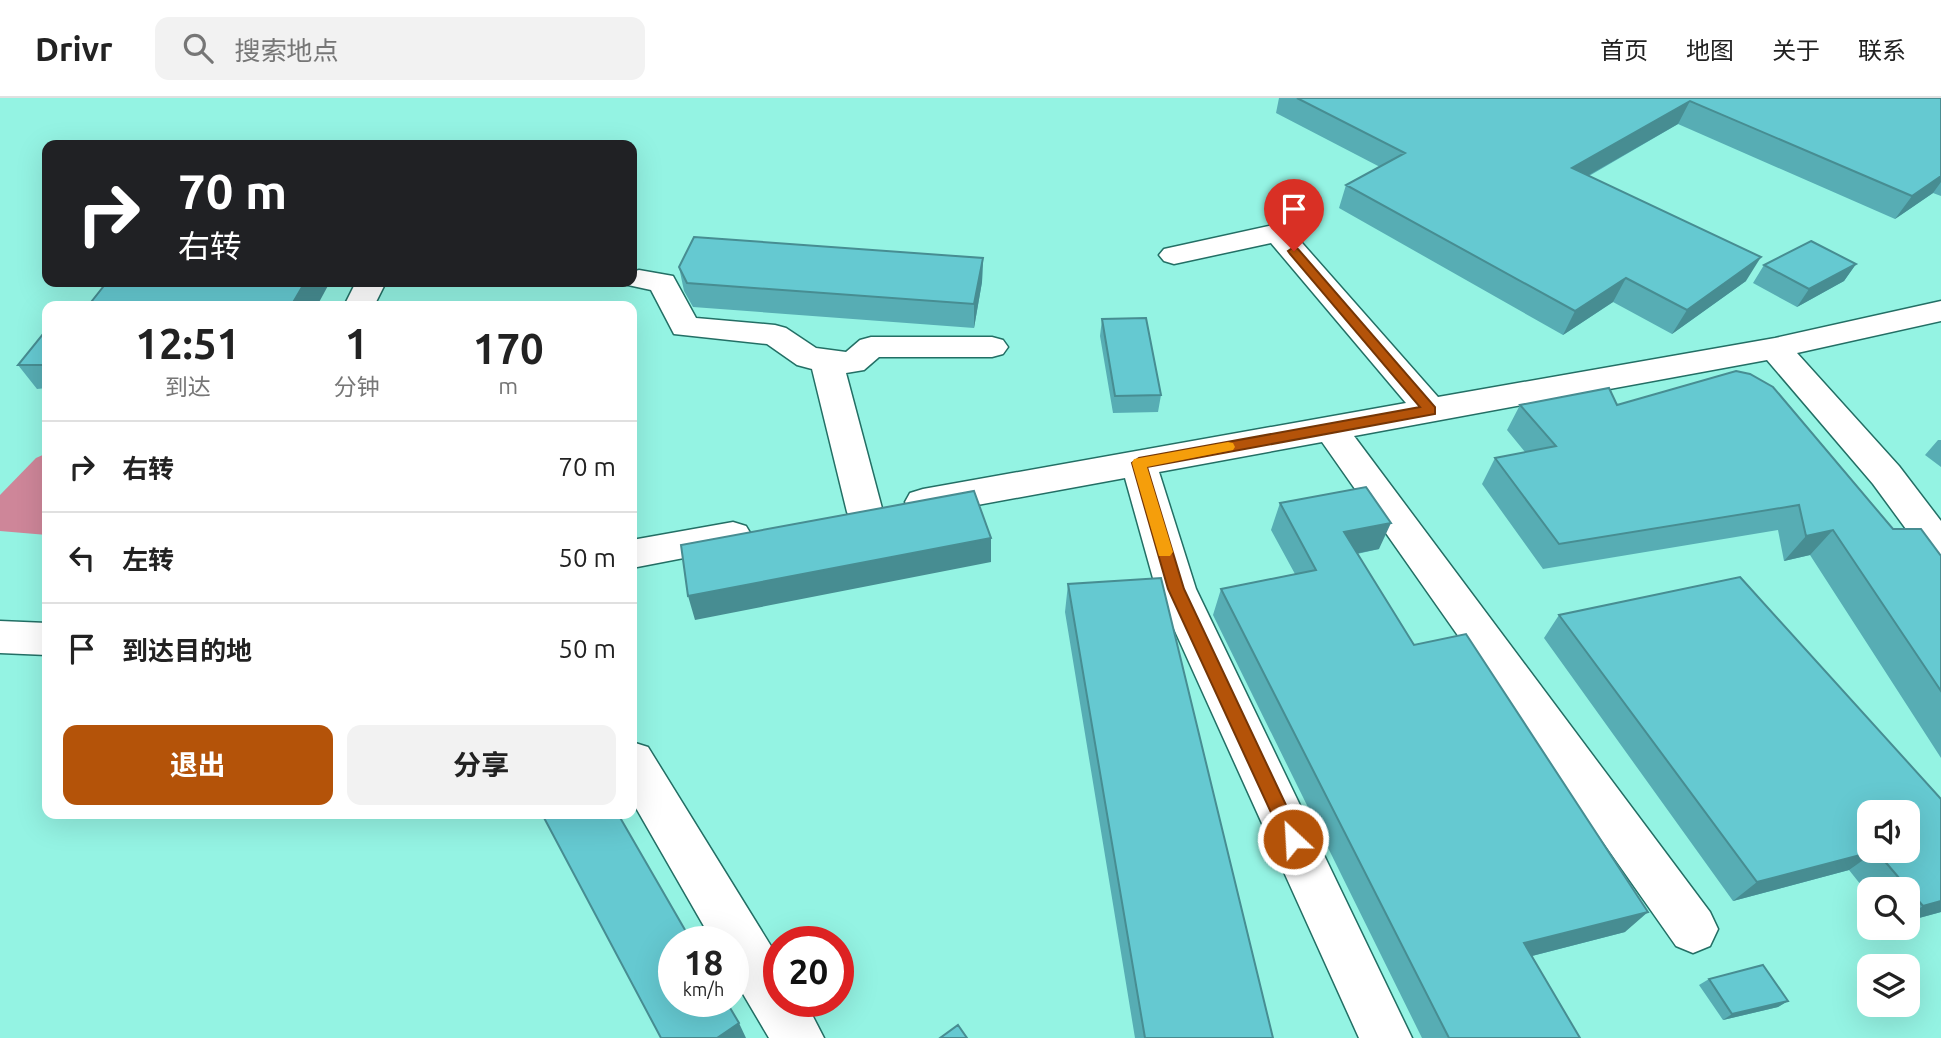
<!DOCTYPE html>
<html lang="zh">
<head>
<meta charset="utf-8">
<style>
	body { margin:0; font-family:Ubuntu,"Noto Sans SC",sans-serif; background:#f2f2f2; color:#222; height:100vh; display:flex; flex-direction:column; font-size:26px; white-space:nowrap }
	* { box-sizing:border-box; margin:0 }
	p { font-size:23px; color:#767676 }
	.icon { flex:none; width:38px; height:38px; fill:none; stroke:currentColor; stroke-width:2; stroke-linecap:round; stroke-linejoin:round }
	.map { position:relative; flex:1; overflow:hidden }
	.side { position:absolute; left:42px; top:203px; width:595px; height:518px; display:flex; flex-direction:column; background:#fff; border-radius:14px; box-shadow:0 7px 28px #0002 }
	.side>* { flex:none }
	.banner { position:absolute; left:42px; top:42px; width:595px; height:147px; border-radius:14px; box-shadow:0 7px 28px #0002; background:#202124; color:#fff; overflow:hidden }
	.controls { position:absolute; left:1857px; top:702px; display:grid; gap:14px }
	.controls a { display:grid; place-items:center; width:63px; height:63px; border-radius:14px; background:#fff; box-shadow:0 7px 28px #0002; font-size:35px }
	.speed { position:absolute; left:658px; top:828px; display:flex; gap:14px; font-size:35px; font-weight:700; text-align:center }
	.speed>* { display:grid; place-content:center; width:91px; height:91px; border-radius:50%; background:#fff; box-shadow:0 7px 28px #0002; line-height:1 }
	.speed small { font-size:18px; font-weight:400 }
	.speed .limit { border:10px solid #d22; background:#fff; color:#111 }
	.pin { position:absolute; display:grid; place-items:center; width:60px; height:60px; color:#fff; margin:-72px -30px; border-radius:50% 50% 50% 0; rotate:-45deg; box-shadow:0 0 7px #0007 }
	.pin .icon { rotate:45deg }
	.me { position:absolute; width:77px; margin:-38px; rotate:335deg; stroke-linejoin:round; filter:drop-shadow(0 0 5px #0008) }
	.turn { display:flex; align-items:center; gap:24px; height:147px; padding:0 21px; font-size:32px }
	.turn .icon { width:91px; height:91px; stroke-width:2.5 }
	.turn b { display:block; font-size:49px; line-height:60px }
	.eta { display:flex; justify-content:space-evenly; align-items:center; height:119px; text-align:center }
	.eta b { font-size:42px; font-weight:700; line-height:49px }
	.cta { display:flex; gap:14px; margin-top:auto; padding:14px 21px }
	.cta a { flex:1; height:80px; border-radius:14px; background:#b45309; color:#fff; font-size:28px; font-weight:700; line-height:80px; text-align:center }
	.cta a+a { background:#f2f2f2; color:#222 }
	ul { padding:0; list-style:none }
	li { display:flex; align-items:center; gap:21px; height:91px; padding:0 21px; border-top:2px solid #e0e0e0 }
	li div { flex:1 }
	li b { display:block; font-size:26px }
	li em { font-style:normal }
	header { display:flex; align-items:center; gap:42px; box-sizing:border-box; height:98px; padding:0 35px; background:#fff; border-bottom:2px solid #e0e0e0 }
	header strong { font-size:33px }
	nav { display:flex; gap:38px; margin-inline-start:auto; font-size:24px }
	.search { width:490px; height:63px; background:#f2f2f2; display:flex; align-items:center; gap:18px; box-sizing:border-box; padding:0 24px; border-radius:14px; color:#767676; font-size:26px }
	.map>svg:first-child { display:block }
	.water { fill:#ce8699 }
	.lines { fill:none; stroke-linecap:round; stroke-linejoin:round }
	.minor-casing { stroke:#236f65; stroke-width:3 }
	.minor { fill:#fff; fill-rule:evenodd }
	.wall { fill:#57adb4 }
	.shaded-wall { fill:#478d92 }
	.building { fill:#65c9d1; stroke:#478d92; stroke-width:2; fill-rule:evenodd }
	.route { fill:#b45309; stroke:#753606; stroke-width:2 }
	.slow { fill:#f59e0b }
</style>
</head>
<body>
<header>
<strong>Drivr</strong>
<div class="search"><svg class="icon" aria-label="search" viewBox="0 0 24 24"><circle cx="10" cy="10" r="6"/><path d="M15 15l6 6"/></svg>搜索地点</div>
<nav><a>首页</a><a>地图</a><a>关于</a><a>联系</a></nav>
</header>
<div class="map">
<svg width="1941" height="940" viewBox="0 0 1941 940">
	<rect width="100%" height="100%" fill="#94f3e3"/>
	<!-- water -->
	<path class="water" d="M 47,355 L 47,437 L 0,433 L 0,397 L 36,360 Z"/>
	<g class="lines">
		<!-- minor casing -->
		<g class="minor-casing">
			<path id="minor" d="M 1278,126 L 1288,129 L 1438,299 L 1775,240 L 1941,203 L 1941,223 L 1797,255 L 1899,368 L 1941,423 L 1941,465 L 1928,461 L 1873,386 L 1767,262 L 1354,338 L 1710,814 L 1718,831 L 1710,848 L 1693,855 L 1676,848 L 1322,344 L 1159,374 L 1196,491 L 1412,940 L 1359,940 L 1156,491 L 1125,380 L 923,417 L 910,413 L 905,404 L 910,395 L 923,391 L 1406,305 L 1271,145 L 1174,166 L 1164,163 L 1159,157 L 1164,151 Z
				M 639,172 L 673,178 L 696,220 L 775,227 L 786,230 L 816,250 L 846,254 L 860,242 L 871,239 L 992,239 L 1003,242 L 1008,249 L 1003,256 L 992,259 L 879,259 L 864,272 L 846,275 L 883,414 L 878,424 L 865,428 L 852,424 L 847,414 L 812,271 L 797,267 L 767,246 L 674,236 L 651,192 L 628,187 L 626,184 L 632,184 L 632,174 Z
				M 356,184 L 386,184 L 374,208 L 344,208 Z
				M 733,424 L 746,428 L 752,438 L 746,448 L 632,470 L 632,442 Z
				M 0,523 L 47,525 L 47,557 L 0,555 Z
				M 632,644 L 648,649 L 779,861 L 779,903 L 805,903 L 824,940 L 769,940 L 733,879 L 733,844 L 713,844 L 632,703 Z"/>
		</g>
		<!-- minor -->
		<use href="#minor" class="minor"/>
	</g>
	<!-- wall -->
	<path class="wall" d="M 1279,0 L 1941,0 L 1941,98 L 1933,95 L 1895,121 L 1678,26 L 1589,78 L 1746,183 L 1672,236 L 1613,204 L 1563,237 L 1339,110 L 1346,87 L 1380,69 L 1276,15 Z
		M 983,160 L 982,184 L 974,230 L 693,209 L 684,193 L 679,169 Z
		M 1856,166 L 1844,183 L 1797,209 L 1753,185 L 1764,167 Z
		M 1102,221 L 1161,297 L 1158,314 L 1113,315 L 1100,238 Z
		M 47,231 L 47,290 L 37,291 L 18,267 Z
		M 1520,307 L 1617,307 L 1893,431 L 1941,458 L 1941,660 L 1810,457 L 1784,463 L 1778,432 L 1543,471 L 1482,386 L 1495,360 L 1525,354 L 1507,332 Z
		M 1938,342 L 1941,342 L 1941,369 L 1925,357 Z
		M 1280,405 L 1379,451 L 1357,456 L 1414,547 L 1625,834 L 1532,858 L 1580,940 L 1422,940 L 1213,517 L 1221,491 L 1295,476 L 1271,432 Z
		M 1068,486 L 1273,940 L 1135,940 L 1065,514 Z
		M 1559,517 L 1941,701 L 1941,814 L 1908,823 L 1908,791 L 1869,791 L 1869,797 L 1849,772 L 1733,803 L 1544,540 Z
		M 1709,881 L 1788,903 L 1778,909 L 1723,922 L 1699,887 Z"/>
	<!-- shaded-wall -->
	<path class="shaded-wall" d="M 1690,3 L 1678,26 L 1561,93 L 1572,70 Z
		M 1941,78 L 1941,84 L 1933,95 L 1895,121 L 1912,98 Z
		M 1761,159 L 1746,183 L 1672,236 L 1687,212 Z
		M 983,160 L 982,184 L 974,230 L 974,206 Z
		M 1856,166 L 1844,183 L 1797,209 L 1809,191 Z
		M 1626,180 L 1613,204 L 1563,237 L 1575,213 Z
		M 305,184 L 330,184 L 317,208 L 291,208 Z
		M 1391,425 L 1379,451 L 1334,460 L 1344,434 Z
		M 1833,432 L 1810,457 L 1784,463 L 1806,438 Z
		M 991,440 L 991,464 L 695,522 L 688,498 Z
		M 1876,753 L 1849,772 L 1733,803 L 1757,784 Z
		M 1941,803 L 1941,814 L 1908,823 L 1908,818 L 1923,808 Z
		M 1648,814 L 1625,834 L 1504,865 L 1524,845 Z
		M 1788,903 L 1778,909 L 1723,922 L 1732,916 Z
		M 739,925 L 746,940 L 717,940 Z"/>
	<!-- building -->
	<path class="building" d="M 1297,0 L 1941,0 L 1941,78 L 1912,98 L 1690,3 L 1572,70 L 1761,159 L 1687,212 L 1626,180 L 1575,213 L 1346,87 L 1405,55 Z
		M 694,139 L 983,160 L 974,206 L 687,185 L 679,169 Z
		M 1811,143 L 1856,166 L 1809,191 L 1764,167 Z
		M 107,184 L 305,184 L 291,208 L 88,208 Z
		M 1146,220 L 1161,297 L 1115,298 L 1102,221 Z
		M 47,231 L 47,267 L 18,267 Z
		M 1736,273 L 1750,276 L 1773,289 L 1893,431 L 1921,431 L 1941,458 L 1941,593 L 1833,432 L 1806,438 L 1799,407 L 1559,446 L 1495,360 L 1556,348 L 1520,307 L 1609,290 L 1617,307 Z
		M 1366,389 L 1391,425 L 1344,434 L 1414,547 L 1466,536 L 1648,814 L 1524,845 L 1580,940 L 1449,940 L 1221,491 L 1316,472 L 1280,405 Z
		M 974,393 L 991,440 L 688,498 L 681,447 Z
		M 1740,479 L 1941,701 L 1941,803 L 1923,808 L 1876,753 L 1757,784 L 1559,517 ZM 1869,714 L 1908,714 L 1908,752 L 1869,752 Z
		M 1161,480 L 1273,940 L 1145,940 L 1068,486 Z
		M 542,716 L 618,716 L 692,844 L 674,844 L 674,903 L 726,903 L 739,925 L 717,940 L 661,940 Z
		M 1763,867 L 1788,903 L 1732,916 L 1709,881 Z
		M 958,927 L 967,940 L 940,940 Z"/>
	<!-- route -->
	<path class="route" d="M 1294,149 L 1298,151 L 1435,309 L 1435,316 L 1147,369 L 1184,491 L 1302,741 L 1299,747 L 1293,749 L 1286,747 L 1168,491 L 1132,365 L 1139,360 L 1420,309 L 1290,156 L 1288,153 Z"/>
	<!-- slow -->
	<path class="slow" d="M 1228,344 L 1233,345 L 1235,349 L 1233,352 L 1147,369 L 1173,454 L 1170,458 L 1159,458 L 1132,365 L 1134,361 Z"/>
</svg>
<div class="controls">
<a><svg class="icon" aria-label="sound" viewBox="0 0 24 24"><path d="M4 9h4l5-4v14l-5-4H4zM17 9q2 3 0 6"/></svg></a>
<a><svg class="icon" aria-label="search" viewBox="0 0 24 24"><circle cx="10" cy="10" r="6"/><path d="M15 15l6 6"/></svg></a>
<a><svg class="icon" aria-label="layers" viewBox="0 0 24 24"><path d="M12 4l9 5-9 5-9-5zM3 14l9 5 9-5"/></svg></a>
</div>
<div class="speed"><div>18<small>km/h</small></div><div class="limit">20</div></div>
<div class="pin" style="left:1294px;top:153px;background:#d93025"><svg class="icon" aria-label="arrive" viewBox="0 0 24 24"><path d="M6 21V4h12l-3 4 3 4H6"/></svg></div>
<svg class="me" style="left:1293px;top:741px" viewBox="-20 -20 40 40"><circle r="17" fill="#b45309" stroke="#fff" stroke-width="3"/><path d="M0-11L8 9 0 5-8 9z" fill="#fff"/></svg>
<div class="banner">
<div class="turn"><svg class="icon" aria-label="right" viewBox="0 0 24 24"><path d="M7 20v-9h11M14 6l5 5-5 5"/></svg><div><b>70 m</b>右转</div></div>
</div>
<section class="side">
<div class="eta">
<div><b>12:51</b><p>到达</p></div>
<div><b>1</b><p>分钟</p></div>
<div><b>170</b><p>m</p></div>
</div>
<ul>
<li><svg class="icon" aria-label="right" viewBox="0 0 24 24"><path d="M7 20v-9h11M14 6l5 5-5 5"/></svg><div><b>右转</b></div><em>70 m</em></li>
<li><svg class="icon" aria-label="left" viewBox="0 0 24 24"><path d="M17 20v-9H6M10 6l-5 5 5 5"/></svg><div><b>左转</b></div><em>50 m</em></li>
<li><svg class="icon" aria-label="arrive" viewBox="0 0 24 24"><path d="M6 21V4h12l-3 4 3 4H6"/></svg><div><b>到达目的地</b></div><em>50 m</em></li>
</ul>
<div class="cta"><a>退出</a><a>分享</a></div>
</section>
</div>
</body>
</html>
